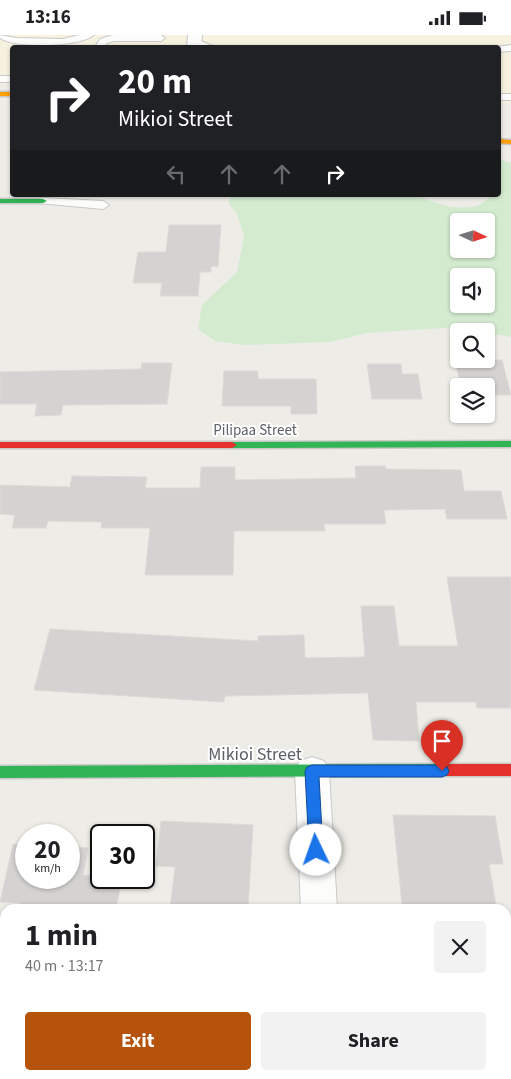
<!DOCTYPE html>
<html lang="en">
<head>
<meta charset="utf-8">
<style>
	body { margin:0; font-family:"Source Sans 3",sans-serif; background:#f2f2f2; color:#202124; height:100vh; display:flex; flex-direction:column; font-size:19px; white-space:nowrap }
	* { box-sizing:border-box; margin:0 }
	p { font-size:16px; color:#757577 }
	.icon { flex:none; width:28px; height:28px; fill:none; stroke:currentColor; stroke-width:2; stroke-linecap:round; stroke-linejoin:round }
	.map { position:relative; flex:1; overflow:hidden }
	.side { position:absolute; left:0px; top:869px; width:511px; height:176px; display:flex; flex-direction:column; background:#fff; border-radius:15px 15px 0 0; box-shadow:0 1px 4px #0004 }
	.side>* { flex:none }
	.top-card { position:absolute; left:10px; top:10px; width:491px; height:152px; border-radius:5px; box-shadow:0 1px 4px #0004; background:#202124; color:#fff; overflow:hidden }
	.needle { width:32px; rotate:94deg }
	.tools { position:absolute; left:450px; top:178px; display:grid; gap:10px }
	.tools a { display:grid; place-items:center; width:45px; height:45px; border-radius:5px; background:#fff; box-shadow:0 1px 4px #0004; font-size:25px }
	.speed { position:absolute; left:15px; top:789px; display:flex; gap:10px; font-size:25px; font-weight:700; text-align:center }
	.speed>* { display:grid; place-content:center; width:65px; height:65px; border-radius:50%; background:#fff; box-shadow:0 1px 4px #0004; line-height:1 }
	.speed small { font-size:12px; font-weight:400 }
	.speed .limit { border:2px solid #111; border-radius:8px; background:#fff; color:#111 }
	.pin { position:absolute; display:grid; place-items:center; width:42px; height:42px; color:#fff; margin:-51px -21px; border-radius:50% 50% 50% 0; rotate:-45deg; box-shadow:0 0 5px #0007 }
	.pin .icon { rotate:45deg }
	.me { position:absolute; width:55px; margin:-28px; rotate:357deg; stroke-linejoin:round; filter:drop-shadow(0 0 4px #0008) }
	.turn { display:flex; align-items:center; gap:18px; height:105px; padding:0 25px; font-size:22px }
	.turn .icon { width:65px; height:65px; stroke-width:2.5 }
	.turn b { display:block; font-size:35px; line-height:42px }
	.lanes { display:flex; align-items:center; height:48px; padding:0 25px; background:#0003; justify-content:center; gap:25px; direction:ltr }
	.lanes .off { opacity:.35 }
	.round { display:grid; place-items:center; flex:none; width:52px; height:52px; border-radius:5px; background:#f2f2f2 }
	.head { display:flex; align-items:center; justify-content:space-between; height:85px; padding:0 25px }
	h1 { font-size:30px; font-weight:700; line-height:38px }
	.action { display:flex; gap:10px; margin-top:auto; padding:10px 25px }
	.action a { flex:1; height:58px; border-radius:5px; background:#b45309; color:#fff; font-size:20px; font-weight:700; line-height:58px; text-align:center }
	.action a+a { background:#f2f2f2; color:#202124 }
	.status { display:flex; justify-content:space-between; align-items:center; height:35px; padding:0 25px; background:#fff; direction:ltr }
	.status svg { height:14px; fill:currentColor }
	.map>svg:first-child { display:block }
	.commercial { fill:#f7f1df }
	.green { fill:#d4ebd0; fill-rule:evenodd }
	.building { fill:#d4d3d1; stroke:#dcdad6 }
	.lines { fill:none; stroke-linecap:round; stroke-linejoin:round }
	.lane-casing { stroke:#c9c9c9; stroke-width:2 }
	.street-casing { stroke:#c9c9c9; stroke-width:2 }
	.fast-casing { stroke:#c8c9c8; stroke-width:3 }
	.slow-casing { stroke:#c8c9c8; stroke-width:3 }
	.jam-casing { stroke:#c8c9c8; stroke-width:3 }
	.lane { fill:#fcfcfb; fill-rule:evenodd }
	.street { fill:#fcfcfb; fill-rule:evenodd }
	.fast { fill:#30b455; fill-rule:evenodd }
	.slow { fill:#ff9f0a; fill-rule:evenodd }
	.jam { fill:#e5322d; fill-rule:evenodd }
	.route { fill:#1a73e8; stroke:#114b97 }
	.labels { text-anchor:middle; stroke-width:4; stroke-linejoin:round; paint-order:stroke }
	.street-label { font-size:15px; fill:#5c6066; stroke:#fff }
	.near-street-label { font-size:18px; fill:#5c6066; stroke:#fff }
</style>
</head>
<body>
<div class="status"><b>13:16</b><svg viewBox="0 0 49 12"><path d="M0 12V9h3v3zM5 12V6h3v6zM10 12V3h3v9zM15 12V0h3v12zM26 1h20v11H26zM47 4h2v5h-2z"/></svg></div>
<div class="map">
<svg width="511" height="1044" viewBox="0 0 511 1044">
	<rect width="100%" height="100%" fill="#edece7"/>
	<!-- commercial -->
	<path class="commercial" d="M 0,0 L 511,0 L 511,68 L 499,68 L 499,12 L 12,12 L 12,49 L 0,48 Z"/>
	<!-- green -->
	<path class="green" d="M 499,124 L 511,128 L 511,302 L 458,292 L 367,298 L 330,307 L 244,310 L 215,306 L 198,294 L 202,270 L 237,237 L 244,201 L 237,179 L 228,168 L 231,160 L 416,160 C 433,168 459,177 478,170 C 486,167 490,160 499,160 ZM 459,186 L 486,186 L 486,214 L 459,214 ZM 459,241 L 486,241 L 486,269 L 459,269 Z"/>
	<!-- building -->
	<path class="building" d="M 169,190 L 221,190 L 218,232 L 211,231 L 211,237 L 200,237 L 198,261 L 160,261 L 162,248 L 133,248 L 138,217 L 166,217 Z
		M 455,325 L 502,325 L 511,360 L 486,360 L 486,351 L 461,351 Z
		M 142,328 L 172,328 L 167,369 L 63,370 L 61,380 L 35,381 L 37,369 L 0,369 L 0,337 L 141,334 Z
		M 367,329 L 401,329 L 402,339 L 418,339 L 422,364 L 372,364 Z
		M 224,336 L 258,336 L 258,344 L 316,344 L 317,379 L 291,379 L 291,371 L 222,371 Z
		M 355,431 L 385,431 L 386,434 L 461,435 L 464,456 L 501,456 L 507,484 L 447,484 L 445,474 L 384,475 L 386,489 L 324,489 L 325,496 L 234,496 L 233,540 L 145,540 L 150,493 L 101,493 L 102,487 L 48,486 L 46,493 L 12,493 L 15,480 L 0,479 L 0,450 L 70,452 L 72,441 L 147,442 L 145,453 L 200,453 L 201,432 L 235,432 L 235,445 L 356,443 Z
		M 447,542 L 511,542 L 511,673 L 477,673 L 476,667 L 416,667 L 419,706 L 373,705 L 368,658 L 225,661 L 224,667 L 34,655 L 50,594 L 258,606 L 258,601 L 304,600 L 305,623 L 365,622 L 361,571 L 394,571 L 399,611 L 458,611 Z
		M 393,780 L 495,781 L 503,829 L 489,829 L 496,870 L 402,870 Z
		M 161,786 L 253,790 L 248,874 L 170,874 L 175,832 L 156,831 Z
		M 13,809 L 26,809 L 26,842 L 69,842 L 69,812 L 88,813 L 83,840 L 122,843 L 116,874 L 19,874 L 21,868 L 0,867 Z"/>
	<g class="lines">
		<!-- lane casing -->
		<g class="lane-casing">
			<path id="lane" d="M 0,0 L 16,3 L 63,4 L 79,0 L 94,0 C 80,12 16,14 0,3 Z
				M 113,0 L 161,0 L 165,3 L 161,6 L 114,6 L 107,8 L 104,12 L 95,12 L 100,4 Z
				M 192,1 L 198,1 L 201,6 L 215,12 C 204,13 196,13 191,3 Z
				M 511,10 L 511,16 L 499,17 L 499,12 L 495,12 Z
				M 0,41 L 12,41 L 12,47 L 0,47 Z
				M 499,59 L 511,59 L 511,65 L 499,65 Z
				M 43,163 L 103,166 L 109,170 L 103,174 L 39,168 L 39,164 Z"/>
		</g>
		<!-- street casing -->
		<g class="street-casing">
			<path id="street" d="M 188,0 L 202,0 L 201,12 L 187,12 Z
				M 312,722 L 324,726 L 329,736 L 337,874 L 301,874 L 295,736 L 300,726 Z
				M 308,1040 L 348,1040 L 348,1044 L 308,1044 Z"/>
		</g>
		<!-- fast casing -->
		<g class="fast-casing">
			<path id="fast" d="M 0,164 L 43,164 L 47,166 L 43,168 L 0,168 Z
				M 511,406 L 511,412 L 232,413 L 227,410 L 232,407 Z
				M 443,729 L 448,731 L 450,735 L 448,739 L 443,741 L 0,743 L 0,731 Z"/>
		</g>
		<!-- slow casing -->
		<g class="slow-casing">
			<path id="slow" d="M 0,57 L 12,57 L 12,61 L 0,61 Z
				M 499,104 L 511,105 L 511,109 L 499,108 Z"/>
		</g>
		<!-- jam casing -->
		<g class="jam-casing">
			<path id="jam" d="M 0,407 L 232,407 L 237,410 L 232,413 L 0,413 Z
				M 443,729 L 511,729 L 511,741 L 443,741 L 438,739 L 436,735 L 438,731 Z"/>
		</g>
		<!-- lane -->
		<use href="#lane" class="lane"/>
		<!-- street -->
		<use href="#street" class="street"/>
		<!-- fast -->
		<use href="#fast" class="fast"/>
		<!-- slow -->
		<use href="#slow" class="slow"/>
		<!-- jam -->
		<use href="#jam" class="jam"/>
	</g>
	<!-- route -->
	<path class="route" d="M 312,730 L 442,730 L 447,732 L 449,736 L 447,740 L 442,742 L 319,742 L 323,815 L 321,819 L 316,821 L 311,819 L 309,815 L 305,736 L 307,732 Z"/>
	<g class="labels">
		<!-- street labels -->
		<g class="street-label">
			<text x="255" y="400">Pilipaa Street</text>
		</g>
		<!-- near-street labels -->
		<g class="near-street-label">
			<text x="255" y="725">Mikioi Street</text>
		</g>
	</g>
</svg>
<div class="tools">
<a><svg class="needle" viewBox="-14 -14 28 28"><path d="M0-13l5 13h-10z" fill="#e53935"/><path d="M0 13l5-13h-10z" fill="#757577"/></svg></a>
<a><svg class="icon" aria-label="sound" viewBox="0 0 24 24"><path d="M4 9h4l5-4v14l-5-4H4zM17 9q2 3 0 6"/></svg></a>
<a><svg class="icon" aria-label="search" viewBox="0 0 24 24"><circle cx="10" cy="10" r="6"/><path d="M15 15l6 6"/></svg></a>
<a><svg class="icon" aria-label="layers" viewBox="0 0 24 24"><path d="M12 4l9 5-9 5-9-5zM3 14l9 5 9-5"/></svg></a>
</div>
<div class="speed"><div>20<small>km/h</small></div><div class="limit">30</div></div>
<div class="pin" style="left:442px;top:736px;background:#d93025"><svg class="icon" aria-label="arrive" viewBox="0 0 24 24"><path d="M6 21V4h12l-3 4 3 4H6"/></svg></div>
<svg class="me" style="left:316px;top:815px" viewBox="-20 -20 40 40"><circle r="19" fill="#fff"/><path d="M0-13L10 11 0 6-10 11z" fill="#1a73e8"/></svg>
<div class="top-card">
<div class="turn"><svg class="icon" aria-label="right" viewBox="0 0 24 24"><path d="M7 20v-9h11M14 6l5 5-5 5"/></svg><div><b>20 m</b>Mikioi Street</div></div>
<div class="lanes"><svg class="icon off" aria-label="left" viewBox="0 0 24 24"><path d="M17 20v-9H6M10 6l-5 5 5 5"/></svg><svg class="icon off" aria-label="ahead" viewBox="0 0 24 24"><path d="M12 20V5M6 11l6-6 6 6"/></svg><svg class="icon off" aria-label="ahead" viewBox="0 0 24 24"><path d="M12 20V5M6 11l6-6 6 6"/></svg><svg class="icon" aria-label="right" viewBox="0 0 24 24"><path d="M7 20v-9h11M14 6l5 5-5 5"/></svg></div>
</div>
<section class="side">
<div class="head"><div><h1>1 min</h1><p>40 m · 13:17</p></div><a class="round"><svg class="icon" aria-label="close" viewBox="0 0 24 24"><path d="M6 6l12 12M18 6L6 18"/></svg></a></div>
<div class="action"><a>Exit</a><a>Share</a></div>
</section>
</div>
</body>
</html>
